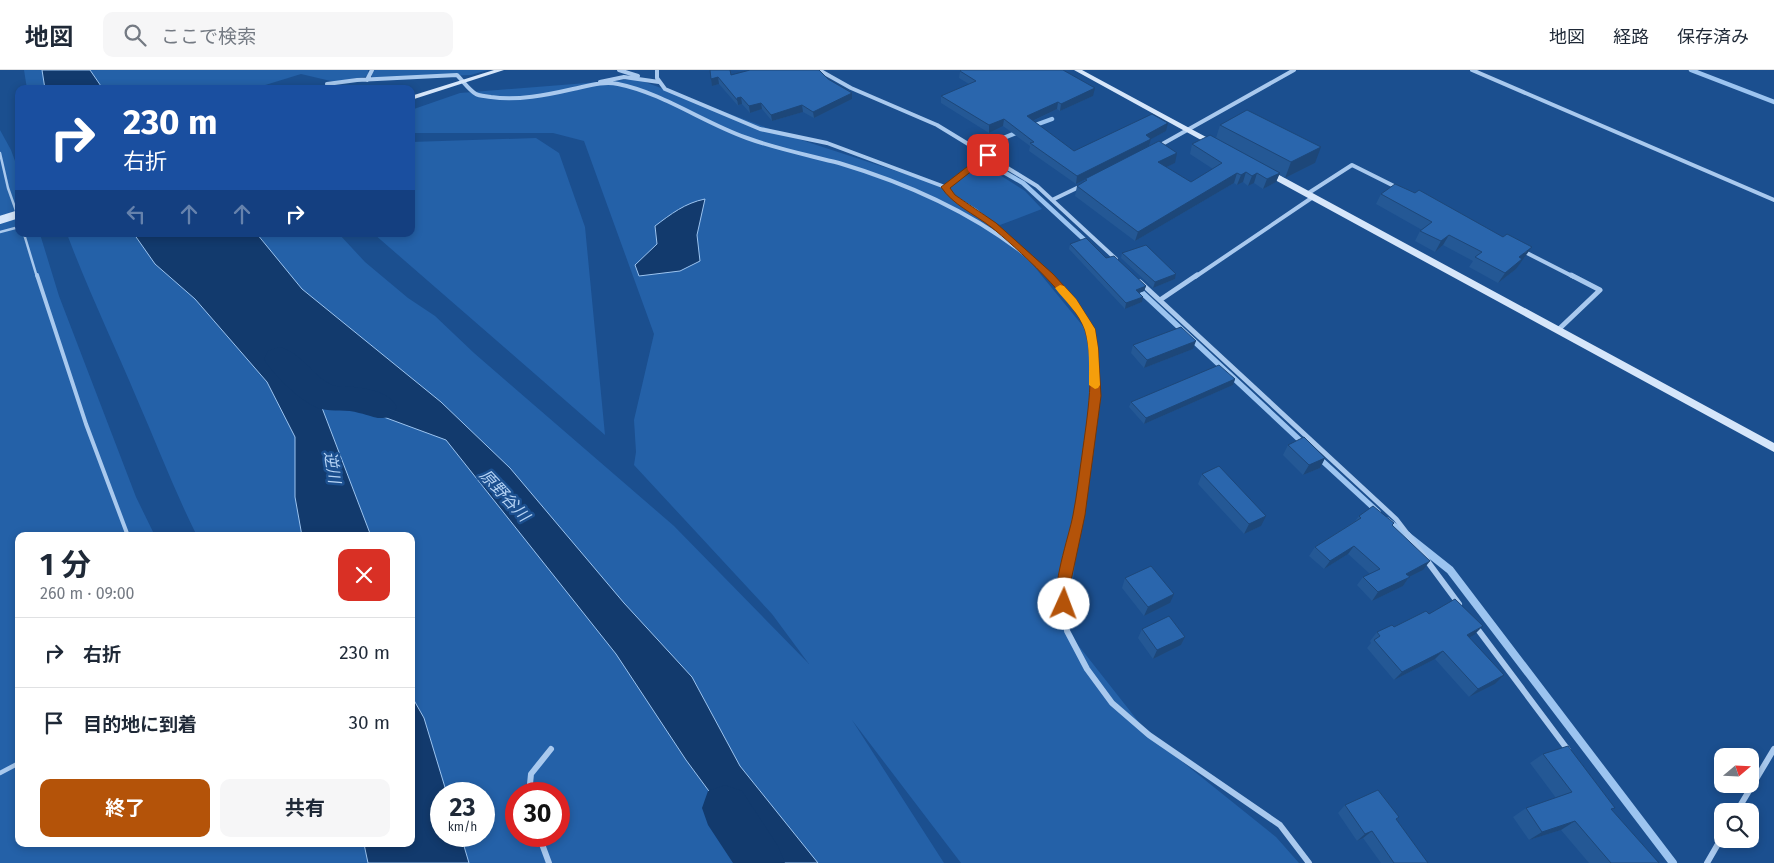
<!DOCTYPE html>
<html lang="ja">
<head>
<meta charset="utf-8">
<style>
	body { margin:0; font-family:"Fira Sans","Noto Sans JP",sans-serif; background:#f6f6f7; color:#1f2937; height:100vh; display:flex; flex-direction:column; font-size:19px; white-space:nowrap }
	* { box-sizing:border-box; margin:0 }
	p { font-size:16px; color:#747a83 }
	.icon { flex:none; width:28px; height:28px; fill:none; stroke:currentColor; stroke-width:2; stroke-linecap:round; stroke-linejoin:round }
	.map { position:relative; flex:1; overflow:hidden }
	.sheet { position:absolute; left:15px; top:462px; width:400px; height:315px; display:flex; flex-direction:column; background:#fff; border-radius:10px; box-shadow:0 2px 8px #0003 }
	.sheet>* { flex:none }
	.top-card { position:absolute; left:15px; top:15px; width:400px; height:152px; border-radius:10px; box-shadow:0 2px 8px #0003; background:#1a4fa0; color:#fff; overflow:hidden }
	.needle { width:32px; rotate:71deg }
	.tools { position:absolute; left:1714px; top:678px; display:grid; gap:10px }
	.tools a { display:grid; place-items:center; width:45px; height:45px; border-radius:10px; background:#fff; box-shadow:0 2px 8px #0003; font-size:25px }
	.speed { position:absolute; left:430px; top:712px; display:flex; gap:10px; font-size:25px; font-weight:700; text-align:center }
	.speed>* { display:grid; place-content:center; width:65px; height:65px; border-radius:50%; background:#fff; box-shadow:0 2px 8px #0003; line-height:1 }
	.speed small { font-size:12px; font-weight:400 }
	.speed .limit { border:8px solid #d22; background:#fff; color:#111 }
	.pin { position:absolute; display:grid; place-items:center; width:42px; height:42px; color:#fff; margin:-21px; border-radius:10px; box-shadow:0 2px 8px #0006 }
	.me { position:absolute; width:55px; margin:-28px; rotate:2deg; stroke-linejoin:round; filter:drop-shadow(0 0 4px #0008) }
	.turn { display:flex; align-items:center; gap:18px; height:105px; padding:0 25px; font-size:22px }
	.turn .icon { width:65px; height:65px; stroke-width:2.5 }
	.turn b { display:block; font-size:35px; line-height:42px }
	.lanes { display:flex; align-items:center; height:48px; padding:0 25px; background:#0003; justify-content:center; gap:25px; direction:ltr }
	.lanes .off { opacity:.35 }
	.round { display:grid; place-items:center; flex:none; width:52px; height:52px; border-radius:10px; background:#f6f6f7 }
	.summary { display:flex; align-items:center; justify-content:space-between; height:85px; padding:0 25px }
	h1 { font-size:30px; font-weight:700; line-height:38px }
	.action { display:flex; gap:10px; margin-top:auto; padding:10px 25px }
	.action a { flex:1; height:58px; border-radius:10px; background:#b45309; color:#fff; font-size:20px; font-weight:700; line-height:58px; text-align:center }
	.action a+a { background:#f6f6f7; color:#1f2937 }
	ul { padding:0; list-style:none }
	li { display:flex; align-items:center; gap:15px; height:70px; padding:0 25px; border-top:1px solid #e0e1e3 }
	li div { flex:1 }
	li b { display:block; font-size:19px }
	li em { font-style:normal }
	header { display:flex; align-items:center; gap:30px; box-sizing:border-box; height:70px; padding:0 25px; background:#fff; border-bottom:1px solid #e0e1e3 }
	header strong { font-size:24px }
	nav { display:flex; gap:28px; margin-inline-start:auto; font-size:18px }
	.search { width:350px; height:45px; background:#f6f6f7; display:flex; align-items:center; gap:12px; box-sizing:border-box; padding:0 18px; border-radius:10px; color:#747a83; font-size:19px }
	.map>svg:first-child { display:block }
	.green { fill:#2461a8; fill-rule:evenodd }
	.water { fill:#123a6d; stroke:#9cc4f0 }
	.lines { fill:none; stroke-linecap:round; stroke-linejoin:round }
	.stream-far2 { stroke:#9cc4f0; stroke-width:4.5 }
	.stream-far1 { stroke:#9cc4f0; stroke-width:5.5 }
	.stream { stroke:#9cc4f0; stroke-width:8 }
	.river { fill:#123a6d; fill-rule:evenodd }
	.lane-far2 { stroke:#a9c9ee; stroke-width:2.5 }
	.lane-far1 { stroke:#a9c9ee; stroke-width:4 }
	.lane { stroke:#a9c9ee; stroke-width:4.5 }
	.street-far2 { stroke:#a9c9ee; stroke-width:4 }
	.street-far1 { stroke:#a9c9ee; stroke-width:5 }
	.street { stroke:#a9c9ee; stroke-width:6 }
	.secondary { fill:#d6e6fa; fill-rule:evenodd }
	.secondary-bridge { stroke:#d6e6fa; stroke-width:8 }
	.wall { fill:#245895 }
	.shaded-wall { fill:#1d4779 }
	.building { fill:#2a66ad; stroke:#1d4779 }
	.route { fill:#b45309; stroke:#753606 }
	.slow { fill:#f59e0b }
	.labels { text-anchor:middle; stroke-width:5; stroke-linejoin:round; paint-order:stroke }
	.water-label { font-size:16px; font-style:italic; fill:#b5d3f5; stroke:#1b4f8f }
</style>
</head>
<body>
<header>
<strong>地図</strong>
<div class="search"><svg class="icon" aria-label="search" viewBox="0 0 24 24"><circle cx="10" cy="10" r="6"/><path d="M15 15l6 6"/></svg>ここで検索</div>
<nav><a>地図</a><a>経路</a><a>保存済み</a></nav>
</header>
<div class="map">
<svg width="1774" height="793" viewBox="0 0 1774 793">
	<rect width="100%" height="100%" fill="#1b4f8f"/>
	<!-- green -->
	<path class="green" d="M 24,0 L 368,0 L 369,6 L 335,12 L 301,4 L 252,19 L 27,19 Z
		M 372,0 L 488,0 L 471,5 L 372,9 Z
		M 637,9 L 783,64 L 945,117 L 950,121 L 949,114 L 984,95 L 1025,121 L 1042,139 L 1000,155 L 976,142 L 1020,179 L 1091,266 L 1090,366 L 1067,561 L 1149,665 L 1276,767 L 1299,793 L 961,793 L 852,650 L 944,793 L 0,793 L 0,60 L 11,80 L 19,102 L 19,164 L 40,164 L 59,226 L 136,427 L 155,466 L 19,466 L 19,774 L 411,774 L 411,466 L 197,466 C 175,422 157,375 137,329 C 114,274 88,220 67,164 L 339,164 L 365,192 L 408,228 L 435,246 L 474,283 L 674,456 L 809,594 L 772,544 L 634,395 L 636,382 L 634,350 L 654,264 L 584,71 L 553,63 L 411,63 L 411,40 L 460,23 ZM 441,724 L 484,724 L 484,766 L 441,766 ZM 516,724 L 559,724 L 559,766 L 516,766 Z
		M 536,68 L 559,83 L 585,157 L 605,365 L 374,164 L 411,164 L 411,72 Z"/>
	<!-- water -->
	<path class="water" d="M 42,0 L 90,0 L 103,19 L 45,19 Z
		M 705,129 L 697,165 L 700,191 L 680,201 L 639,206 L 635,195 L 657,174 L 655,156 C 671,144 685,133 705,129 Z
		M 134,164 L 257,164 L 302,219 L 441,332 L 510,398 L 624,533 L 692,607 L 740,696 L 818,793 L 762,793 L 686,690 L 616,584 L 446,370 L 316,322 L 371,466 L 302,466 L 295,427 L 295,367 L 267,312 L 195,229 L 155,194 Z
		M 411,625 L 424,648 L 447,724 L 441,724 L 441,766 L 461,766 L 469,793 L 368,793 L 364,774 L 411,774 Z"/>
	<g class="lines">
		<!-- stream-far2 -->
		<path class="stream-far2" d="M 1691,0 L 1774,32
			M 1030,57 L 1052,49
			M 1021,61 L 1001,69 L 986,92 L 1023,113 L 1090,175"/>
		<!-- stream-far1 -->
		<path class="stream-far1" d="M 1136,217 L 1304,374
			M 1317,386 L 1378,442
			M 1387,450 L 1408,466"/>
		<!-- stream -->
		<path class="stream" d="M 1406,465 L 1450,500 L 1673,793"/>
		<!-- river -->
		<path class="river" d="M 280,277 C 303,284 311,304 330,314 C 334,317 341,316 345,316 C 364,318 388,320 397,337 L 392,346 C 376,351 374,346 359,343 C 347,339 333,342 321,339 C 304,335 272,304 264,289 L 268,281 Z
			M 725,715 L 742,721 L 778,776 L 785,793 L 733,793 L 708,755 L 702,738 L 708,721 Z"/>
		<!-- lane-far2 -->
		<path class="lane-far2" d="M 0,83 L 8,118 L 19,149
			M 0,162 L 19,157
			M 24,164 L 37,207"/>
		<!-- lane-far1 -->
		<path class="lane-far1" d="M 37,205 L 86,354 L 128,466"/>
		<!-- lane -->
		<path class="lane" d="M 0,703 L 19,693"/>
		<!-- street-far2 -->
		<path class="street-far2" d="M 619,0 L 638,6
			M 657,0 L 657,8 L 665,19 L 760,59 L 827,73 L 945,117 L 988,85
			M 819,0 L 851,18 L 937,55 L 1037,116 L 1116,189
			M 1472,0 L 1774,130
			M 367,10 L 372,0
			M 600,12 L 624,7 L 659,12
			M 327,14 L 357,10 L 457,5 C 463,11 469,20 476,24 C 479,26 486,26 491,27 C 517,31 547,25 573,19 C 588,16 603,11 618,14 C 663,23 704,53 747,68 C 777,79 808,85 839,93 C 916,116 992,151 1051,207
			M 1157,77 L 1294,0
			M 945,117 L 952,126 L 976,141 L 1006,166
			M 1307,124 L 1352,95 L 1398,118
			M 1052,130 L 1081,116
			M 1521,180 L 1574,207
			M 1195,207 L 1313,127"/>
		<!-- street-far1 -->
		<path class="street-far1" d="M 1049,205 C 1061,218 1086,244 1090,261 C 1101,298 1092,345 1087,383 C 1084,411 1080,439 1074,466
			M 1140,212 L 1396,449 L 1409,466
			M 1160,230 L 1197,205
			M 1558,260 L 1600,220 L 1571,205"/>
		<!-- street -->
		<path class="street" d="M 1074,465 L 1062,520 L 1067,561 L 1087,599 L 1112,633 L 1149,665 L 1280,755 L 1309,793
			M 1408,465 L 1459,534
			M 1476,557 L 1568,680
			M 529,724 L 531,704 L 551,679
			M 1737,741 L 1774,679
			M 539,766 L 549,793
			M 1707,793 L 1722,767"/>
		<!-- secondary -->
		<path class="secondary" d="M 494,0 L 504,0 L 411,30 L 411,26 Z
			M 1074,0 L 1082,0 L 1219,74 L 1212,76 Z
			M 1262,99 L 1268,99 L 1774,373 L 1774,382 L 1262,103 Z"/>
		<!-- secondary-bridge -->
		<path class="secondary-bridge" d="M 0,150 L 19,144"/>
	</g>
	<!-- wall -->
	<path class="wall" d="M 710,0 L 731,5 L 828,9 L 852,23 L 852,29 L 814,48 L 803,42 L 772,51 L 762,39 L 750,43 L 742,34 L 738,35 L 739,37 L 719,14 L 712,16 Z
		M 960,1 L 1093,26 L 1060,41 L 1057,39 L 1033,51 L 1074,81 L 1166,61 L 1151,69 L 1149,76 L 1175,93 L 1166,97 L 1191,112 L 1213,99 L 1190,84 L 1192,74 L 1216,68 L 1220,55 L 1315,93 L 1285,108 L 1279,104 L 1276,112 L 1263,119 L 1254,113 L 1248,116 L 1243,112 L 1237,115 L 1234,113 L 1135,171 L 1075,126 L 1077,116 L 1084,112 L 1085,109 L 1076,114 L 1029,81 L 1030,76 L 1003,56 L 989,63 L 941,33 L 941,26 L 969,14 L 959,8 Z
		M 1381,124 L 1525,187 L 1522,189 L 1516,199 L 1498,213 L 1469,197 L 1473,191 L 1443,175 L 1435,182 L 1415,171 L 1420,161 L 1422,160 L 1376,134 Z
		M 1070,174 L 1106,188 L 1146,216 L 1144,221 L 1139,223 L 1142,232 L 1125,239 L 1069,179 Z
		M 1122,183 L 1176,204 L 1175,209 L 1153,218 L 1121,188 Z
		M 1133,275 L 1193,279 L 1144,298 L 1131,283 Z
		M 1235,309 L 1233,315 L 1144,354 L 1129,337 L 1131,332 Z
		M 1288,375 L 1325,388 L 1320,398 L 1303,405 L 1283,385 Z
		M 1202,404 L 1261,456 L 1244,464 L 1198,414 Z
		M 1359,446 L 1394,453 L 1392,455 L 1423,500 L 1409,507 L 1403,516 L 1372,531 L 1357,515 L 1363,507 L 1370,504 L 1348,484 L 1324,499 L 1309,486 L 1315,477 L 1355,451 Z
		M 1125,508 L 1170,533 L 1144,546 L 1122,518 Z
		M 1429,544 L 1474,565 L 1469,568 L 1504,605 L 1495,614 L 1469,627 L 1435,589 L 1394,610 L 1367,578 L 1371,573 L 1370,571 L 1377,562 L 1394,557 Z
		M 1142,559 L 1185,567 L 1181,575 L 1153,589 L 1138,568 Z
		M 1543,684 L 1612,740 L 1659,793 L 1589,793 L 1561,760 L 1529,770 L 1513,747 L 1526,738 L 1556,728 L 1530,693 Z
		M 1345,735 L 1396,750 L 1428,793 L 1381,793 L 1363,768 L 1357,771 L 1338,743 Z"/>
	<!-- shaded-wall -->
	<path class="shaded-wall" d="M 718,7 L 719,14 L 712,16 L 711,9 Z
		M 1095,18 L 1093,26 L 1060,41 L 1061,34 Z
		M 852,23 L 852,29 L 814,48 L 813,42 Z
		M 741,27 L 742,34 L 738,35 L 737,28 Z
		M 1058,32 L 1057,39 L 1026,54 L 1027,46 Z
		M 761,33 L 762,39 L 750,43 L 749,36 Z
		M 802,35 L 803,42 L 772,51 L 771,45 Z
		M 1004,49 L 1003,56 L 989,63 L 989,55 Z
		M 1168,53 L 1166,61 L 1144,73 L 1146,65 Z
		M 1151,69 L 1149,76 L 1076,114 L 1077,106 Z
		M 1321,77 L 1315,93 L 1285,108 L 1291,92 Z
		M 1177,83 L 1175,93 L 1156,102 L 1158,92 Z
		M 1246,102 L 1243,112 L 1237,115 L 1241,105 Z
		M 1237,103 L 1234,113 L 1135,171 L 1138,162 Z
		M 1257,103 L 1254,113 L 1248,116 L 1252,106 Z
		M 1280,103 L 1276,112 L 1263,119 L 1267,109 Z
		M 1449,165 L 1443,175 L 1435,182 L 1441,171 Z
		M 1532,177 L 1516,199 L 1498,213 L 1505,203 L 1519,187 Z
		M 1176,204 L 1175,209 L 1153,218 L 1155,212 Z
		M 1146,216 L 1144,221 L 1134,225 L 1136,220 Z
		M 1143,227 L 1142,232 L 1125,239 L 1126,233 Z
		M 1196,271 L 1193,279 L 1144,298 L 1147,290 Z
		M 1235,309 L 1233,315 L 1144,354 L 1146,348 Z
		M 1325,388 L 1320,398 L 1303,405 L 1309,395 Z
		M 1266,446 L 1261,456 L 1244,464 L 1249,454 Z
		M 1354,476 L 1348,484 L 1324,499 L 1330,491 Z
		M 1430,491 L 1423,500 L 1409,507 L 1403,516 L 1372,531 L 1378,522 L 1406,504 Z
		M 1174,524 L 1170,533 L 1144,546 L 1148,537 Z
		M 1483,556 L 1474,565 L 1458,574 L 1467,565 Z
		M 1185,567 L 1181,575 L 1153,589 L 1157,580 Z
		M 1443,581 L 1435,589 L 1394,610 L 1402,602 Z
		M 1504,605 L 1495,614 L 1469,627 L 1478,619 Z
		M 1575,751 L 1561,760 L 1529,770 L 1542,762 Z
		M 1372,761 L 1363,768 L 1357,771 L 1365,764 Z"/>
	<!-- building -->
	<path class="building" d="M 710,0 L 730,0 L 731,5 L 750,0 L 819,0 L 828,9 L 852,23 L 813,42 L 802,35 L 771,45 L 761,33 L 749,36 L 741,27 L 737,28 L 738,31 L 718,7 L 711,9 Z
		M 961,0 L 1063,0 L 1095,18 L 1061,34 L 1058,32 L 1027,46 L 1074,81 L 1152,44 L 1168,53 L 1146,65 L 1151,69 L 1077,106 L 1030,73 L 1034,72 L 1004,49 L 989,55 L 941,26 L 976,11 L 960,1 Z
		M 1247,40 L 1321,77 L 1291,92 L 1220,55 Z
		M 1210,65 L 1280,103 L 1267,109 L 1257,103 L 1252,106 L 1246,102 L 1241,105 L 1237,103 L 1138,162 L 1077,116 L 1087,110 L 1085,109 L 1159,71 L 1177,83 L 1158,92 L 1191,112 L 1222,93 L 1192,74 Z
		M 1395,114 L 1415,123 L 1419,120 L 1503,167 L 1507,164 L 1532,177 L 1519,187 L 1522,189 L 1505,203 L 1475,187 L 1482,182 L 1449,165 L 1441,171 L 1420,161 L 1432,152 L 1381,124 Z
		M 1086,168 L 1106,188 L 1114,186 L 1146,216 L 1136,220 L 1143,227 L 1126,233 L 1070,174 Z
		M 1146,175 L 1176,204 L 1155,212 L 1122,183 Z
		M 1181,257 L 1196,271 L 1147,290 L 1133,275 Z
		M 1219,295 L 1235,309 L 1146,348 L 1131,332 Z
		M 1304,367 L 1325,388 L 1309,395 L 1288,375 Z
		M 1219,396 L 1266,446 L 1249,454 L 1202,404 Z
		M 1373,436 L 1394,453 L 1392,455 L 1430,491 L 1406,504 L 1410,507 L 1378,522 L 1363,507 L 1380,499 L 1354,476 L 1330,491 L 1315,477 L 1361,448 L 1359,446 Z
		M 1151,496 L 1174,524 L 1148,537 L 1125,508 Z
		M 1455,529 L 1483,556 L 1467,565 L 1504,605 L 1478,619 L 1443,581 L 1402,602 L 1374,570 L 1380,566 L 1377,562 L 1392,555 L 1394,557 L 1426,541 L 1429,544 Z
		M 1169,546 L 1185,567 L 1157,580 L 1142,559 Z
		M 1568,676 L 1615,738 L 1611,739 L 1659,793 L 1611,793 L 1575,751 L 1542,762 L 1526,738 L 1572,722 L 1543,684 Z
		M 1378,720 L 1399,747 L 1396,749 L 1428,793 L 1394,793 L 1372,761 L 1365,764 L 1345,735 Z"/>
	<!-- route -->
	<path class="route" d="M 985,83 L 992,85 L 950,118 L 955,125 L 996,153 L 1053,204 L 1076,229 L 1095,259 L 1098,278 L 1101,326 L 1085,445 L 1069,520 L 1070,534 L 1068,538 L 1064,539 L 1059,538 C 1050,518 1069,467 1073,445 C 1077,425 1079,405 1082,385 C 1087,348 1096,297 1085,260 C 1076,232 1015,176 991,157 C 973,143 953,135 941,117 Z"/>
	<!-- slow -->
	<path class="slow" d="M 1060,215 L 1064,216 L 1076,229 L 1095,259 L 1098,278 L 1100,315 L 1098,318 L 1095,319 L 1089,315 C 1089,297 1090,277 1085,260 C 1080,244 1065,231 1055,218 Z"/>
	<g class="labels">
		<!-- water labels -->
		<g class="water-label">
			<text transform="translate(333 397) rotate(81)" y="6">逆川</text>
			<text transform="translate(505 425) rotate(47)" y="6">原野谷川</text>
		</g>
	</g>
</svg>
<div class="tools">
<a><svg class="needle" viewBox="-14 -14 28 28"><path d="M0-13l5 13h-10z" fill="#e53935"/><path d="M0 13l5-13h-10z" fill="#747a83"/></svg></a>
<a><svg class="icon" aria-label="search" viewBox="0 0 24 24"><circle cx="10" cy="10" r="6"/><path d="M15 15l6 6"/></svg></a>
</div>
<div class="speed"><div>23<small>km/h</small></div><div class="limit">30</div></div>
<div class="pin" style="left:988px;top:85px;background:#d93025"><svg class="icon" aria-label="arrive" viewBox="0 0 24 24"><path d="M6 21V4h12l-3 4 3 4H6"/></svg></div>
<svg class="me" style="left:1064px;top:534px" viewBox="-20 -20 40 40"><circle r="19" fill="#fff"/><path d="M0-13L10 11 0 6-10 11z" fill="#b45309"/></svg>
<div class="top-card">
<div class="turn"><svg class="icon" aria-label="right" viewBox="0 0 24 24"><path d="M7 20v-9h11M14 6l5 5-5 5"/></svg><div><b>230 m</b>右折</div></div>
<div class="lanes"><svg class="icon off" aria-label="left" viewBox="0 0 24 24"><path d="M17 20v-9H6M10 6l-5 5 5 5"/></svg><svg class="icon off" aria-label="ahead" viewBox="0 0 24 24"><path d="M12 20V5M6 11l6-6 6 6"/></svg><svg class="icon off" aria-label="ahead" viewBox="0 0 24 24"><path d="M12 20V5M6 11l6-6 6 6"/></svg><svg class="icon" aria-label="right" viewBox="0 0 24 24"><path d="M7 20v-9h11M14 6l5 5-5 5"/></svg></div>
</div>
<section class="sheet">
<div class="summary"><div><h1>1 分</h1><p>260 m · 09:00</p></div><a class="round" style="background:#d93025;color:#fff"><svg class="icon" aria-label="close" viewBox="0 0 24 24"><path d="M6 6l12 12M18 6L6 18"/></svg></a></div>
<ul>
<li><svg class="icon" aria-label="right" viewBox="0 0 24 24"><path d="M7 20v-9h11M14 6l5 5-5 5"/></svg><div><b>右折</b></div><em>230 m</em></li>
<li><svg class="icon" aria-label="arrive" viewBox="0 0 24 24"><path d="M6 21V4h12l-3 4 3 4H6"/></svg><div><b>目的地に到着</b></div><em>30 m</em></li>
</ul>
<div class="action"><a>終了</a><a>共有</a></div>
</section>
</div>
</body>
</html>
